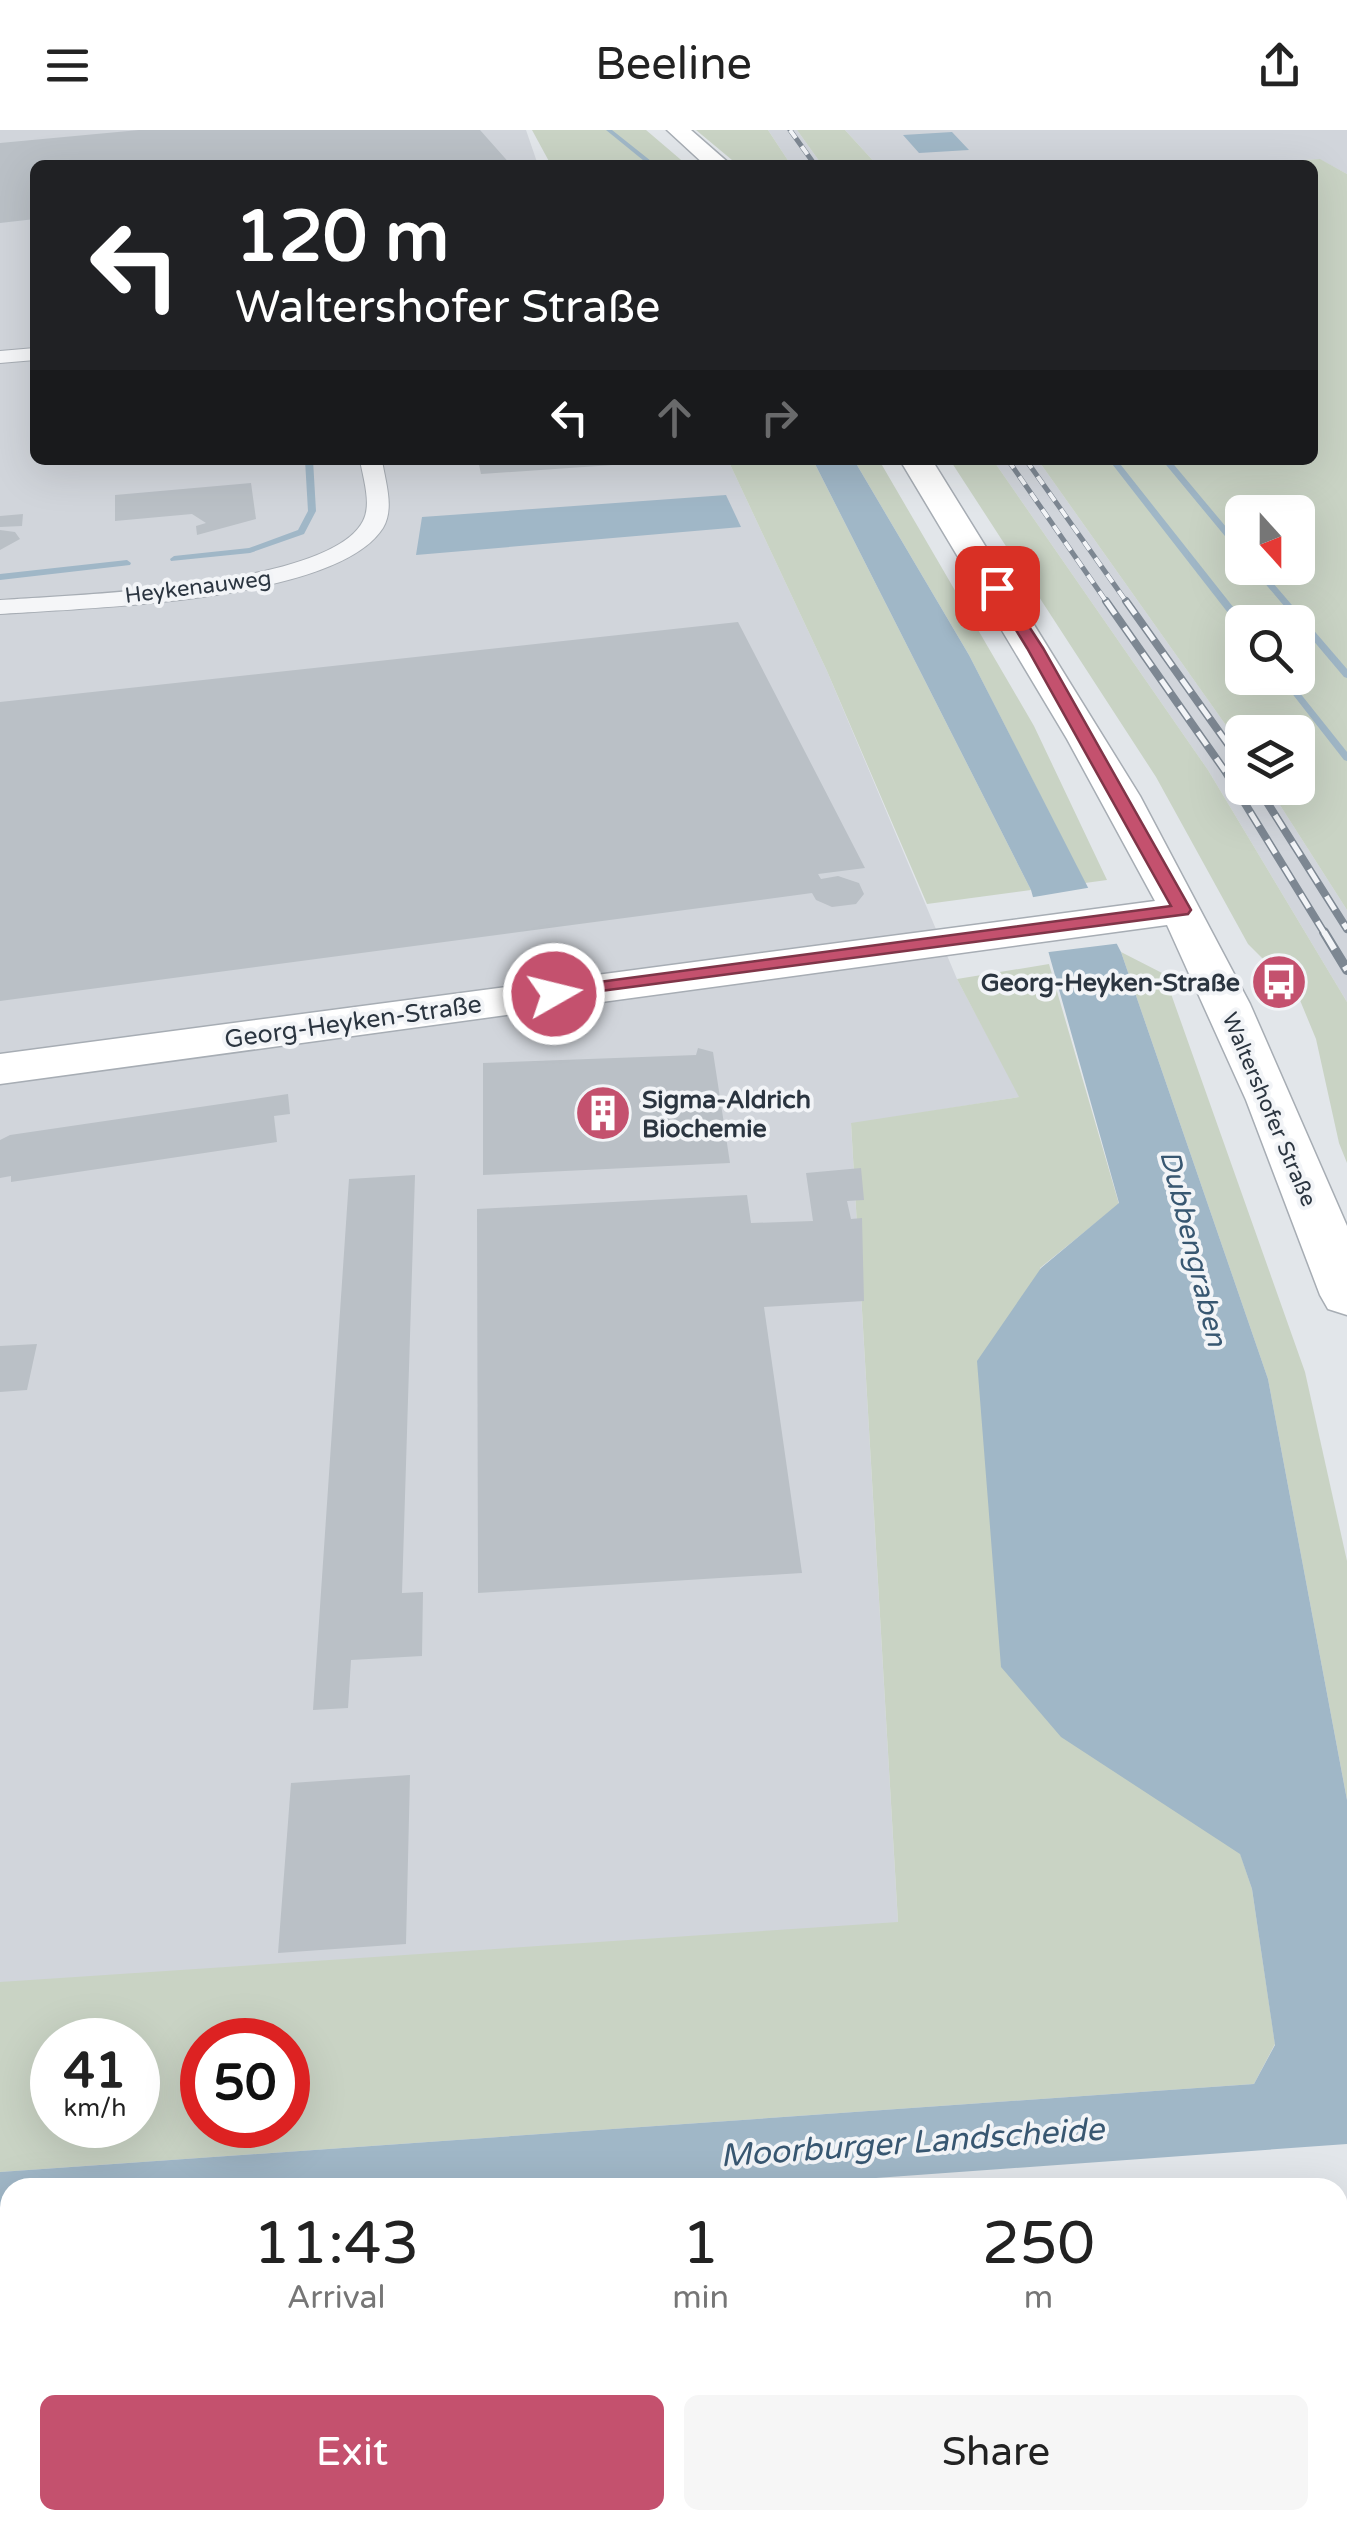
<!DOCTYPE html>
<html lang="en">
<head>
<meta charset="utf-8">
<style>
	body { margin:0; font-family:"Varela Round",sans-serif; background:#f6f6f6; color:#222; height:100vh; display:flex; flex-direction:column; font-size:38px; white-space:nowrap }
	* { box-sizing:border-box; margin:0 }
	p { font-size:32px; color:#767676 }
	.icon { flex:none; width:55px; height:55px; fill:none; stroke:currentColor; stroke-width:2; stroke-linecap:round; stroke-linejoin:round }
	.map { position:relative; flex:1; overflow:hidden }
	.side { position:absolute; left:0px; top:2048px; width:1348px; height:352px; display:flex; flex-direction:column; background:#fff; border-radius:30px 30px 0 0; box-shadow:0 10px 40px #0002 }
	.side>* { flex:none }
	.guide { position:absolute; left:30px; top:30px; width:1288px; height:305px; border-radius:15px; box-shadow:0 10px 40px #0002; background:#202124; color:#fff; overflow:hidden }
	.needle { width:65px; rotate:159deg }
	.fabs { position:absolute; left:1225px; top:365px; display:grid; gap:20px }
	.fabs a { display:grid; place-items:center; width:90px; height:90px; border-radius:15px; background:#fff; box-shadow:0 10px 40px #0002; font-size:50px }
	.speed { position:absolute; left:30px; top:1888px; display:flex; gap:20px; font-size:50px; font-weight:700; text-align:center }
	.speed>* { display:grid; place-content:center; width:130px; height:130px; border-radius:50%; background:#fff; box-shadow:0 10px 40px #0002; line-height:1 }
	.speed small { font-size:25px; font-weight:400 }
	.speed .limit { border:15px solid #d22; background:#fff; color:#111 }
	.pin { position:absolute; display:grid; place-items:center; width:85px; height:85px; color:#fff; margin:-42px; border-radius:20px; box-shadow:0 5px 15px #0006 }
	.me { position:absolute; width:110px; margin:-55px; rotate:82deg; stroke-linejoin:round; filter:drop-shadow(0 0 8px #0008) }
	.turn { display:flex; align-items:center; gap:35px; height:210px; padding:0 40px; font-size:45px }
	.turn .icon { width:130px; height:130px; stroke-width:2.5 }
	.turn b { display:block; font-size:70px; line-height:85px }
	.lanes { display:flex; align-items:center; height:95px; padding:0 40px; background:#0003; justify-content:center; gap:50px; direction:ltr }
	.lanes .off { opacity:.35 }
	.eta { display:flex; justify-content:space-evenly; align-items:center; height:170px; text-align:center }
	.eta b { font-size:60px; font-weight:600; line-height:70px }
	.action { display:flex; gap:20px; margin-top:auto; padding:20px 40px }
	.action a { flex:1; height:115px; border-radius:15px; background:#c4516e; color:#fff; font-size:40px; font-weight:600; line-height:115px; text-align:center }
	.action a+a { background:#f6f6f6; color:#222 }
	header { display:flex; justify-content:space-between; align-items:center; height:130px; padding:0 40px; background:#fff; font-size:45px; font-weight:600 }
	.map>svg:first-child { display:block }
	.built { fill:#d1d5db }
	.green { fill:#c9d3c4; fill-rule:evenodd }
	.water { fill:#a0b7c7 }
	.pier { fill:#e2e6ea }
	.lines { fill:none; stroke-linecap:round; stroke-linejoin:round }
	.stream { fill:#a0b7c7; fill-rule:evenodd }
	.building { fill:#bac0c6 }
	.street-casing { stroke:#a7adb4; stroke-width:2 }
	.secondary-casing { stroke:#a7adb4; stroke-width:3 }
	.street { fill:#f5f6f8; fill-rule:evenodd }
	.secondary { fill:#fff; fill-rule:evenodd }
	.rail-far2-casing { stroke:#7d8792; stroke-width:5 }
	.rail-far1-casing { stroke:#7d8792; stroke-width:8 }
	.rail-casing { stroke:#7d8792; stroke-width:10 }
	.rail-far2 { stroke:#f2f4f7; stroke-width:4; stroke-dasharray:10; stroke-linecap:butt }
	.rail-far1 { stroke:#f2f4f7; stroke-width:5; stroke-dasharray:16; stroke-linecap:butt }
	.rail { stroke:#f2f4f7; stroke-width:6; stroke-dasharray:20; stroke-linecap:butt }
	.route { fill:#c4516e; stroke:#7f3548; stroke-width:2.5 }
	.labels { text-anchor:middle; stroke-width:8; stroke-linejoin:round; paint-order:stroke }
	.far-street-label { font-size:22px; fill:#2b3540; stroke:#f2f4f7 }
	.poi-label { font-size:25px; font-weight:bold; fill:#2b3540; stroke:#f2f4f7; text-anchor:end }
	.street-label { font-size:25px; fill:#2b3540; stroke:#f2f4f7 }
	.water-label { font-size:28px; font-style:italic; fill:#385771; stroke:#f2f4f7 }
	.near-water-label { font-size:32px; font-style:italic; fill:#385771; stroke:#f2f4f7 }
</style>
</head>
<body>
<header><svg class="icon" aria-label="menu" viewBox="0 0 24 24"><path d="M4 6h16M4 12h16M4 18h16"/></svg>Beeline<svg class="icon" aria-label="share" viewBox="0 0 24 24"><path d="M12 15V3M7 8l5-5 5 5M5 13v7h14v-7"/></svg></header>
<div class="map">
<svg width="1347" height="2399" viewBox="0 0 1347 2399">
	<rect width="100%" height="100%" fill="#e2e6ea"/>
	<!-- built -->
	<path class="built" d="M 0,0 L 526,0 L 538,35 L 35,35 L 35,330 L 728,330 L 827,541 L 957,849 L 1020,967 L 851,994 L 898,1793 L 0,1870 Z
		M 768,0 L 797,0 L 822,35 L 791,35 Z
		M 845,0 L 1347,0 L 1347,44 L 1319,29 L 1231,35 L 877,35 Z
		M 993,330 L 1038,330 L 1242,618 L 1242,658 L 1269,658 L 1347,780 L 1347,872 L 1208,640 Z"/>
	<!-- green -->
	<path class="green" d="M 532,0 L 646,0 L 687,35 L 551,35 Z
		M 696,0 L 768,0 L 791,35 L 738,35 Z
		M 797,0 L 845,0 L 877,35 L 822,35 Z
		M 1320,29 L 1347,44 L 1347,780 L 1269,658 L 1298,658 L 1298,602 L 1242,602 L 1242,618 L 1038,330 L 1312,330 L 1312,35 L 1231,35 ZM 1242,382 L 1298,382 L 1298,438 L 1242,438 ZM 1298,492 L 1298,548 L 1242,548 L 1242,492 Z
		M 728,330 L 813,330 L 1031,760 L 927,774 L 827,541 Z
		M 854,330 L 879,330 L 1034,596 L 1107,750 L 1085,753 L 969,525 Z
		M 950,330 L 993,330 L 1208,640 L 1347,872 L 1347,1033 L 1339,1013 L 1316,909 L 1297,863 L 1248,814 L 1156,647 Z
		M 1121,822 L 1164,844 L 1305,1242 L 1347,1431 L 1347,1670 L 1268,1249 Z
		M 1049,834 L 1119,1074 L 1040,1138 L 1207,1699 L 1240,1723 L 1252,1759 L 1275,1914 L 1254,1954 L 0,2042 L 0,1852 L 898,1792 L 851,993 L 1019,967 L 957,849 ZM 52,1910 L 138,1910 L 138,1995 L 52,1995 ZM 202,1910 L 288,1910 L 288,1995 L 202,1995 Z
		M 2,2212 L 10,2212 L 10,2390 L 1097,2390 L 1098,2399 L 0,2399 Z"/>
	<!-- water -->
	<path class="water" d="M 952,2 L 969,20 L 919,23 L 903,5 Z
		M 813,330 L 854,330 L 969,525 L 1121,822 L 1268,1249 L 1347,1670 L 1347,2014 L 739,2058 L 10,2058 L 10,2106 L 0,2106 L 0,2042 L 1254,1954 L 1275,1915 L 1252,1759 L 1240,1724 L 1061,1607 L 1001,1537 L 977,1231 L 1041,1138 L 1119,1073 L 1031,760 Z
		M 726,365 L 741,397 L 416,425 L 422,387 Z"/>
	<!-- pier -->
	<path class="pier" d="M 1093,757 L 1122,813 L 1041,823 L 1028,768 Z"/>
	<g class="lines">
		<!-- stream -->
		<path class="stream" d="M 606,0 L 612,0 L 656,35 L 649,35 Z
			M 305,330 L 313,330 L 316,381 L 304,404 L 250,423 L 171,431 L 170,429 L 174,426 L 249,418 L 298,400 L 308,381 Z
			M 1109,330 L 1117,330 L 1245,492 L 1242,492 L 1242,498 L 1239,497 Z
			M 1162,330 L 1170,330 L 1242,416 L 1242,423 L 1239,423 Z
			M 127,430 L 131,433 L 130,435 L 0,450 L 0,444 Z
			M 1252,438 L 1260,438 L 1347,539 L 1347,548 L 1344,547 Z
			M 1280,548 L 1288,548 L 1347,622 L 1347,631 L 1344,630 Z"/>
	</g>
	<!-- building -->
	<path class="building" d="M 139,0 L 480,0 L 511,35 L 35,35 L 35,89 L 0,93 L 0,13 Z
		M 478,330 L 626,330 L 627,334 L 481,344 Z
		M 251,353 L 256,389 L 197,405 L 196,396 L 206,393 L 192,384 L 115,391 L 115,365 Z
		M 23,384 L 22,396 L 0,397 L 0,386 Z
		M 0,400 L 15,402 L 20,409 L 0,420 Z
		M 738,492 L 865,738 L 818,744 L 821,749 L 838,746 L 859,753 L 864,764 L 856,774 L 832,777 L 816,770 L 812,763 L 0,871 L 0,572 Z
		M 698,918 L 713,922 L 730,1033 L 483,1045 L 483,933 L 696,925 Z
		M 288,964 L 290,984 L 274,986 L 277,1012 L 11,1052 L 11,1046 L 0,1048 L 0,1010 L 10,1005 Z
		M 861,1038 L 864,1070 L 847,1071 L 851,1089 L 862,1088 L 864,1171 L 764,1177 L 802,1443 L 478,1463 L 477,1079 L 747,1065 L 751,1093 L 813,1091 L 806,1043 Z
		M 415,1045 L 402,1463 L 423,1462 L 422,1526 L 351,1530 L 348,1578 L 313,1580 L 349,1049 Z
		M 37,1214 L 27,1260 L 0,1262 L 0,1216 Z
		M 410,1645 L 406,1814 L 278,1823 L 291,1653 Z"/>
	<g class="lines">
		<!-- street casing -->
		<g class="street-casing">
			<path id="street" d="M 35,218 L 35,230 L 0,233 L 0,221 Z
				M 360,330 L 382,330 C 385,351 395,378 383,398 C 336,472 84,478 0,484 L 0,470 C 71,465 330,457 363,391 C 372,374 363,348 360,330 Z"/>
		</g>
		<!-- secondary casing -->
		<g class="secondary-casing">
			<path id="secondary" d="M 667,0 L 691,0 L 731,35 L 705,35 Z
				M 900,330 L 932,330 L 1140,666 L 1250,874 L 1347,1096 L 1347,1185 L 1328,1179 L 1320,1165 L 1246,970 L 1167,795 L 0,954 L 0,924 L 1155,771 L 1067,609 Z"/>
		</g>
		<!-- street -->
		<use href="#street" class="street"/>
		<!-- secondary -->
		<use href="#secondary" class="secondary"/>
		<!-- rail-far2 casing -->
		<g class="rail-far2-casing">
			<path id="rail-far2" d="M 790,0 L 815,35
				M 1008,330 L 1108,474
				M 1026,330 L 1128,474"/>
		</g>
		<!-- rail-far1 casing -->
		<g class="rail-far1-casing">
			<path id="rail-far1" d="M 1106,471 L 1225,641 L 1325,804
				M 1126,471 L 1242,634
				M 1258,658 L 1347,799"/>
		</g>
		<!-- rail casing -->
		<g class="rail-casing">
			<path id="rail" d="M 1324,802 L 1347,840"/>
		</g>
		<!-- rail-far2 -->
		<use href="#rail-far2" class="rail-far2"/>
		<!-- rail-far1 -->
		<use href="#rail-far1" class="rail-far1"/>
		<!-- rail -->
		<use href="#rail" class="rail"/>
	</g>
	<!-- route -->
	<path class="route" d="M 992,455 L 1002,455 L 1043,518 L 1191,780 L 1188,784 L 547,868 L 547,860 L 554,858 L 1171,776 L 1027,518 L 990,458 Z"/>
	<!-- icons -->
	<defs>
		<g id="bus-disc" transform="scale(2.875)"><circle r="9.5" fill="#c4516e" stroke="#f2f4f7"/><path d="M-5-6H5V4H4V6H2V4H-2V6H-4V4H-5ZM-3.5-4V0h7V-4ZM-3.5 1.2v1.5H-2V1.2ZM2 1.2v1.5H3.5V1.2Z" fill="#fff"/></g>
		<g id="building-disc" transform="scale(2.875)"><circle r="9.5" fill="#c4516e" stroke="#f2f4f7"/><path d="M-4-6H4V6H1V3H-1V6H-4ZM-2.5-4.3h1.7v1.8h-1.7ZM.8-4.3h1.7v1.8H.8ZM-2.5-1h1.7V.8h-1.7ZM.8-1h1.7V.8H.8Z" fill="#fff"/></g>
	</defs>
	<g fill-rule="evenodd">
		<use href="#bus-disc" x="1279" y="852"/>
		<use href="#building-disc" x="603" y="983"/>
	</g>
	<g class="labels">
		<!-- far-street labels -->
		<g class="far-street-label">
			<text transform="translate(198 456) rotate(-7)" y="8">Heykenauweg</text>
			<text transform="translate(1270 979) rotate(67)" y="8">Waltershofer Straße</text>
		</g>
		<!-- poi labels -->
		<g class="poi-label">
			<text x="1240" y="861">Georg-Heyken-Straße</text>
			<text x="642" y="978" text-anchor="start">Sigma-Aldrich<tspan x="642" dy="29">Biochemie</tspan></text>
		</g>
		<!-- street labels -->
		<g class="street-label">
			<text transform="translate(353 891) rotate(-8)" y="9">Georg-Heyken-Straße</text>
		</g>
		<!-- water labels -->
		<g class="water-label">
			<text transform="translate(1194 1118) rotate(76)" y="10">Dubbengraben</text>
		</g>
		<!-- near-water labels -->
		<g class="near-water-label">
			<text transform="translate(912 2012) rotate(-4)" y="11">Moorburger Landscheide</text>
		</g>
	</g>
</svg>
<div class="fabs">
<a><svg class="needle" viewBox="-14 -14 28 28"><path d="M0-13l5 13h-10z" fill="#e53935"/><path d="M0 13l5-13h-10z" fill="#767676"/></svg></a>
<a><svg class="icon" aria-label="search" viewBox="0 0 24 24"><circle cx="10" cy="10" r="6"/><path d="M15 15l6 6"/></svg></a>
<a><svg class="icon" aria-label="layers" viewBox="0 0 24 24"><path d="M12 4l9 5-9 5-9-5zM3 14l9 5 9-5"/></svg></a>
</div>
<div class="speed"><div>41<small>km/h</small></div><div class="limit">50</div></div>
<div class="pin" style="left:997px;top:458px;background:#d93025"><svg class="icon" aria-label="arrive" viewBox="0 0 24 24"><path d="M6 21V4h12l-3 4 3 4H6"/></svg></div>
<svg class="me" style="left:554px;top:864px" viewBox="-20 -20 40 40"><circle r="17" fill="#c4516e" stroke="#fff" stroke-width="3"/><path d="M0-11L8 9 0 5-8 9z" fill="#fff"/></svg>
<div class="guide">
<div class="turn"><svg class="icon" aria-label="left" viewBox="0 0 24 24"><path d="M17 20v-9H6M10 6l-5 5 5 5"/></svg><div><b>120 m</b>Waltershofer Straße</div></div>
<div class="lanes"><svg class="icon" aria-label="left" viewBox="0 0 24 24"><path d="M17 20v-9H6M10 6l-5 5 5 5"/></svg><svg class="icon off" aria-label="ahead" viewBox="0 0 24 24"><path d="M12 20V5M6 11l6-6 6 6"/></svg><svg class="icon off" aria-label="right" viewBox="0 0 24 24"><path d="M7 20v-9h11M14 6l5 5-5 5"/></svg></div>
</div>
<section class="side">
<div class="eta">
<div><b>11:43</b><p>Arrival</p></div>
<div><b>1</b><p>min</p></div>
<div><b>250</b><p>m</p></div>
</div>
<div class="action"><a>Exit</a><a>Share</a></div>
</section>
</div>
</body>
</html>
